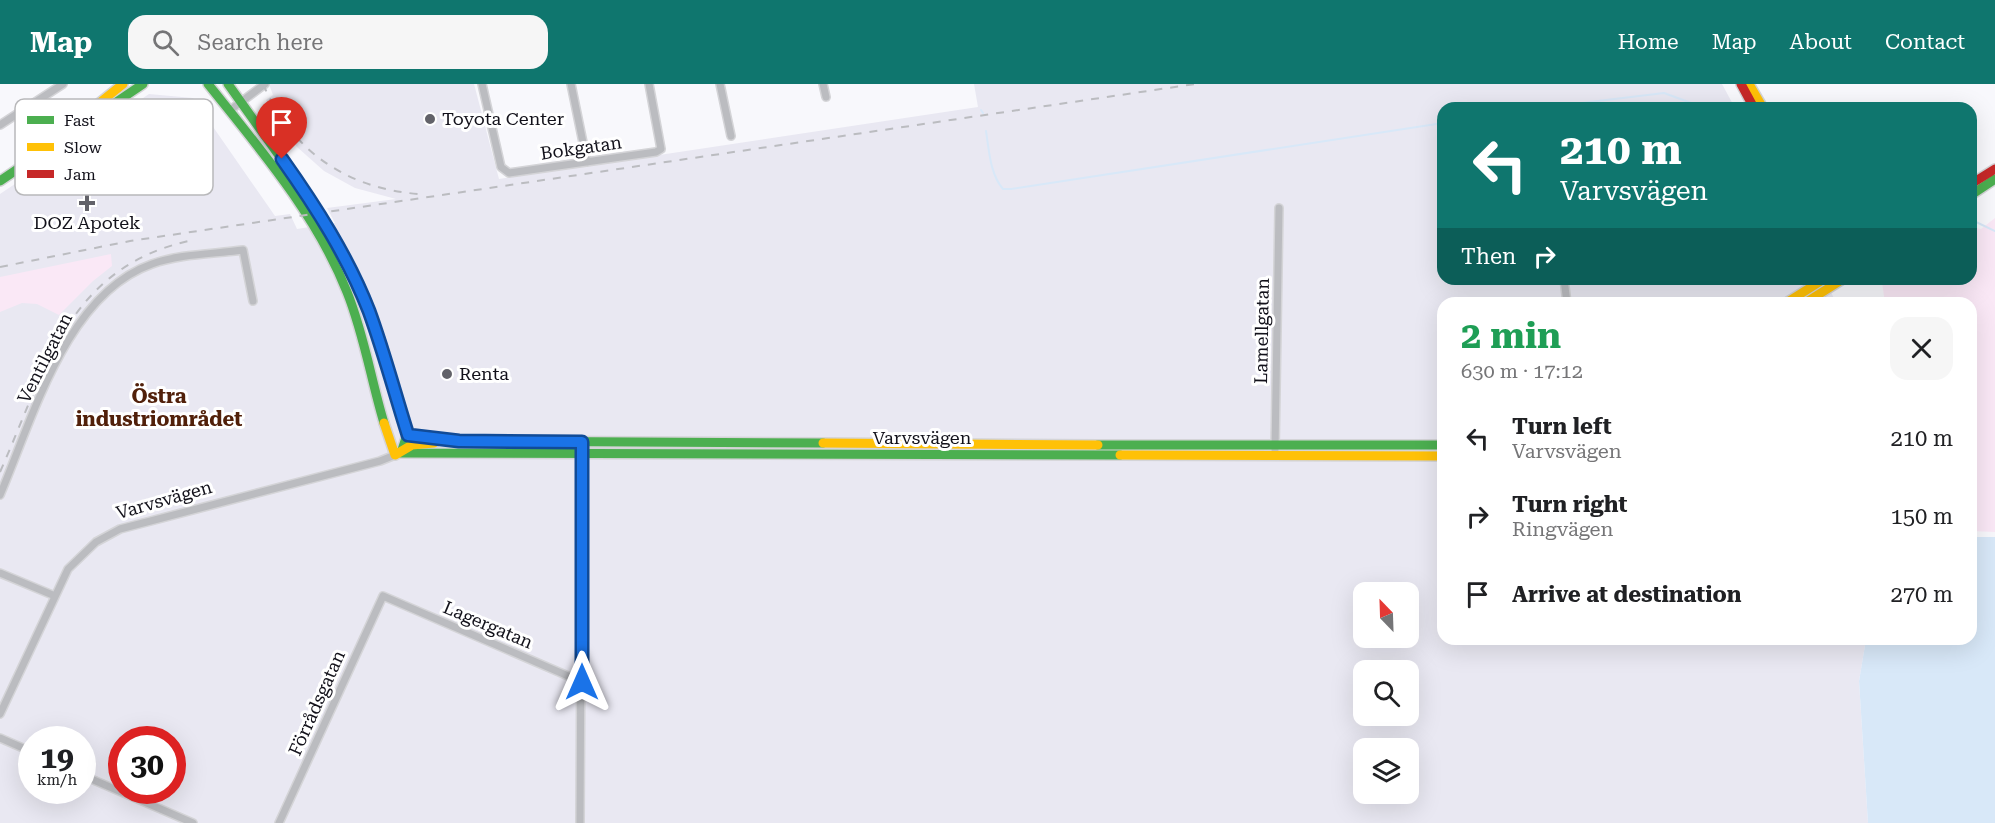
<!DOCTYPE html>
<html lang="en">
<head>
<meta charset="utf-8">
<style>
	body { margin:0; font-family:"Roboto Serif",serif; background:#f6f6f6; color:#202124; height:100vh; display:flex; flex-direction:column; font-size:22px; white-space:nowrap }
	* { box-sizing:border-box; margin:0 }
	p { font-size:20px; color:#757577 }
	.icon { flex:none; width:33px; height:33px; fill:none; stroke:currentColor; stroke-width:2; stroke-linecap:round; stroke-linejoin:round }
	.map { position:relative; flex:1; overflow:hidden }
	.panel { position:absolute; left:1437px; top:213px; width:540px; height:348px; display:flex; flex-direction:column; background:#fff; border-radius:18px; box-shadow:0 6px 24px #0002 }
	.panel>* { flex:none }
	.banner { position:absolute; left:1437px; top:18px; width:540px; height:183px; border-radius:18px; box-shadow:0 6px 24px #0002; background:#0f766e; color:#fff; overflow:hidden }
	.needle { width:39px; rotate:337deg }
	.tools { position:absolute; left:1353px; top:498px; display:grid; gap:12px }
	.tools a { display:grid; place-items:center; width:66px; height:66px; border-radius:12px; background:#fff; box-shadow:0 6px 24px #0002; font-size:30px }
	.speed { position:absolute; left:18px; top:642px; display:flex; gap:12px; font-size:30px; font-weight:700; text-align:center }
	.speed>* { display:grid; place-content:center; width:78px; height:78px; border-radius:50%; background:#fff; box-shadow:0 6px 24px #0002; line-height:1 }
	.speed small { font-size:15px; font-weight:400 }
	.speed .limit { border:9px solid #d22; background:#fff; color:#111 }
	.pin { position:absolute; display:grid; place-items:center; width:51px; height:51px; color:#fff; margin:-62px -26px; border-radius:50% 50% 50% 0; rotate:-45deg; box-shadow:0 0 6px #0007 }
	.pin .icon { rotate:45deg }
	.me { position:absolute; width:66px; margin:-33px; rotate:0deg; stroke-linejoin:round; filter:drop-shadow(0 0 4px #0008) }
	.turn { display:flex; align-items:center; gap:21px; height:126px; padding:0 24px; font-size:27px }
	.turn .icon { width:78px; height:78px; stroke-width:2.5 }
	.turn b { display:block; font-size:42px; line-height:51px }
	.then { display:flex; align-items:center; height:57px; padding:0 24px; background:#0003; gap:12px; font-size:22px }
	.round { display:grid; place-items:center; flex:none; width:63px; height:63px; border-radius:18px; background:#f6f6f6 }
	.overview { display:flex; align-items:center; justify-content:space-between; height:102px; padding:0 24px }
	h1 { font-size:36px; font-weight:700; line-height:45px; color:#1e9e55 }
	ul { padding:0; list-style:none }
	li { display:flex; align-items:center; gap:18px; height:78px; padding:0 24px }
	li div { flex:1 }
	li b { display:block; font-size:22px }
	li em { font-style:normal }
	header { display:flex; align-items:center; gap:36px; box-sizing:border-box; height:84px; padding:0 30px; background:#0f766e; color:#fff }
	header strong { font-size:28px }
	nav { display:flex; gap:33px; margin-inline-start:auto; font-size:21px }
	.search { width:420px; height:54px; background:#f6f6f6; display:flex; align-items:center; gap:15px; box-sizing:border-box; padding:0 21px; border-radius:18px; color:#757577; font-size:22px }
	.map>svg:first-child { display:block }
	.built { fill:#e9e8f2; fill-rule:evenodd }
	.green { fill:#fae8f6 }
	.water { fill:#d8e8f8 }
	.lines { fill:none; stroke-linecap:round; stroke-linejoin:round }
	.stream { stroke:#d8e8f8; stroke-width:2 }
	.street-casing { stroke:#d4d4d7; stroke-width:10 }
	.fast-casing { stroke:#d4d4d7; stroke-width:12 }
	.slow-casing { stroke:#d4d4d7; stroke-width:12 }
	.jam-casing { stroke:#d4d4d7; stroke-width:12 }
	.street { stroke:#bbbcc0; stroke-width:7 }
	.fast { stroke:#4caf50; stroke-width:9 }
	.slow { stroke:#ffc107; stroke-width:9 }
	.jam { stroke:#c62828; stroke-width:9 }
	.rail { stroke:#bbbcc0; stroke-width:2; stroke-dasharray:8 8; stroke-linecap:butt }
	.route-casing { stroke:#114b97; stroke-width:15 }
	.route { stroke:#1a73e8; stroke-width:10 }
	.poi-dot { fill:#626269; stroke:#fff; stroke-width:2 }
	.labels { text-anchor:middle; stroke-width:6; stroke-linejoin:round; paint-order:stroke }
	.poi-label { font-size:18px; fill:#12111a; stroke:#fff; text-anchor:start }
	.street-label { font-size:18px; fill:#12111a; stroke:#fff }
	.neighbourhood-label { font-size:20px; font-weight:bold; fill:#51200a; stroke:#fff }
	.key { fill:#fff; stroke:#b8b8ba; stroke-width:1.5 }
	.key-label { font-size:16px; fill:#12111a }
</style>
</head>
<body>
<header>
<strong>Map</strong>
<div class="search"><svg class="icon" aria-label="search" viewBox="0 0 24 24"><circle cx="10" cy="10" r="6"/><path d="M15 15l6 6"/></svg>Search here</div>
<nav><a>Home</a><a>Map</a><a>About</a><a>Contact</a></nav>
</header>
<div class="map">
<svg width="1995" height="739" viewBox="0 0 1995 739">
	<rect width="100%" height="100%" fill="#f8f8fc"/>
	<!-- built -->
	<path class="built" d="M 269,0 L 474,0 L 499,95 L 978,23 L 974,0 L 1722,0 L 1735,24 L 1443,24 L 1443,195 L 1825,195 L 1836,219 L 1443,219 L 1443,555 L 1866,555 L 1859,597 L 1868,739 L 0,739 L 0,110 L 149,10 L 193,14 L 275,132 L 290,130 L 297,145 L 335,139 L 327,124 L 396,115 L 355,104 L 324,87 L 297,63 L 274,32 L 266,16 L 273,11 ZM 1364,508 L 1408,508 L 1408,554 L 1364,554 ZM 1364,586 L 1408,586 L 1408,632 L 1364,632 ZM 32,656 L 82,656 L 82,706 L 32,706 ZM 122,656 L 172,656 L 172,706 L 122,706 ZM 1364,664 L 1408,664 L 1408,710 L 1364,710 Z"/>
	<!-- green -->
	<path class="green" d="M 1995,134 L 1995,448 L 1971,447 L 1971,219 L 1885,219 L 1882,198 L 1883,195 L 1971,195 L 1972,143 L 1981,145 Z
		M 111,170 L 112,182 L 93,197 L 59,231 L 37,220 L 22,219 L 0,228 L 0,193 Z"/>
	<!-- water -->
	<path class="water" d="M 1971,453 L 1995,453 L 1995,739 L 1868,739 L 1859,597 L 1866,555 L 1971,555 Z"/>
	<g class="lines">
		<!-- stream -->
		<path class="stream" d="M 1540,24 L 1664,9 L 1705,24
			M 981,26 L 983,29
			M 986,47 C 989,66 990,90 1003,105 L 1011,105 L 1443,39
			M 1974,137 L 1995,147"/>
		<!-- street casing -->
		<g class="street-casing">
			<path id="street" d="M 482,0 L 501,83 L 509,89 L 656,68 L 661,65 L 649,0
				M 571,0 L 587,78
				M 720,0 L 731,52
				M 823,0 L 826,13
				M 229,27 L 265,0
				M 0,41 L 63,0
				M 1564,195 L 1567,219
				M 1275,366 L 1279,124
				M 0,411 C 33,334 66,210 152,180 C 179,170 214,170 243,166 L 253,217
				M 0,489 L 55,512
				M 0,630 L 68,485 L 96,458 L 120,445 L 380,377 L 395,371
				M 0,654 L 32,668
				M 82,691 L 193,739
				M 279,739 L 383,512 L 582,598
				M 580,739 L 582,358"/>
		</g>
		<!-- fast casing -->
		<g class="fast-casing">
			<path id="fast" d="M 208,0 C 260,65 316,130 347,208 C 364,250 371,296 384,339
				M 228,0 L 305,108 L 354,194 L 380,255 L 407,351 L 401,369
				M 0,97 L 143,0
				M 1971,111 L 1995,95
				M 407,351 L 459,357 L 823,359
				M 1098,361 L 1443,361
				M 401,369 L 1120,371"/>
		</g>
		<!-- slow casing -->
		<g class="slow-casing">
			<path id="slow" d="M 1749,0 L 1763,24
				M 51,58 L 123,0
				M 1786,219 L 1824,195
				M 1805,219 L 1843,195
				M 384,339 L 395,371 L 412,361 L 434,359
				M 823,359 L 1098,361
				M 1120,371 L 1443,372"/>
		</g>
		<!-- jam casing -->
		<g class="jam-casing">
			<path id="jam" d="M 1741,0 L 1754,24
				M 1971,100 L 1995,85"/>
		</g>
		<!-- street -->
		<use href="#street" class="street"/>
		<!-- fast -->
		<use href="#fast" class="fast"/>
		<!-- slow -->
		<use href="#slow" class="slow"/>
		<!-- jam -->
		<use href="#jam" class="jam"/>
		<!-- rail -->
		<path class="rail" d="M 263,0 C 292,67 346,104 418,110
			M 0,183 L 130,157 L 1195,0
			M 0,388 C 46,285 68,182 193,156"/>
	</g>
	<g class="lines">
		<!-- route casing -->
		<g class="route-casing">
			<path id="route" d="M 282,75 C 316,123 348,173 369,227 C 384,268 395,310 408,351 L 459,357 L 582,358 L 582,598"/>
		</g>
		<!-- route -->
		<use href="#route" class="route"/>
	</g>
	<!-- markers -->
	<g class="poi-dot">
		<circle cx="430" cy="35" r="6"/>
		<path d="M84 110h6v6h6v6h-6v6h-6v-6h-6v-6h6z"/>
		<circle cx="447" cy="290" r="6"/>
	</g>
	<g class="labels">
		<!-- poi labels -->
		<g class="poi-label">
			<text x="442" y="41">Toyota Center</text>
			<text x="87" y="145" text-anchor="middle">DOZ Apotek</text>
			<text x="459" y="296">Renta</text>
		</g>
		<!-- street labels -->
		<g class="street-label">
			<text transform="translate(581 64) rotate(-8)" y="6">Bokgatan</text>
			<text transform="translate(1262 247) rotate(-89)" y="6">Lamellgatan</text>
			<text transform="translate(45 274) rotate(-63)" y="6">Ventilgatan</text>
			<text x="922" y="360">Varvsvägen</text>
			<text transform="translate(164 416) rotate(-16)" y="6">Varvsvägen</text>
			<text transform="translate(488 541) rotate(23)" y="6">Lagergatan</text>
			<text transform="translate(317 619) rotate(-66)" y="6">Förrådsgatan</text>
		</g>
		<!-- neighbourhood labels -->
		<g class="neighbourhood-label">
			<text x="159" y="319">Östra<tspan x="159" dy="23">industriområdet</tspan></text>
		</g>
	</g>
	<!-- legend -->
	<rect x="15" y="15" width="198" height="96" rx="9" class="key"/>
	<rect x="27" y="32" width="27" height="8" fill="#4caf50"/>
	<rect x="27" y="59" width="27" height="8" fill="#ffc107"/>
	<rect x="27" y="86" width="27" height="8" fill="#c62828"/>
	<g class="key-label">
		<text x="64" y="42">Fast</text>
		<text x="64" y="69">Slow</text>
		<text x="64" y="96">Jam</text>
	</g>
</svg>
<div class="tools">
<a><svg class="needle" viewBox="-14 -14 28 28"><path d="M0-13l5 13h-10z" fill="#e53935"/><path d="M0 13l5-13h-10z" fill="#757577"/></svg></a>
<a><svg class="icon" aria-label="search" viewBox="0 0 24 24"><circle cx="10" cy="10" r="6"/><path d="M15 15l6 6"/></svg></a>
<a><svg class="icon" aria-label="layers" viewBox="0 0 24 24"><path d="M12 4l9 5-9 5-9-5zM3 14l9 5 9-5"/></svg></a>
</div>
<div class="speed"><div>19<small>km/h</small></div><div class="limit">30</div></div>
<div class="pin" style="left:282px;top:75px;background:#d93025"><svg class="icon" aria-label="arrive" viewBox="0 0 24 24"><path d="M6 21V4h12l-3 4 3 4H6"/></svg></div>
<svg class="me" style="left:582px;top:598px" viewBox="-20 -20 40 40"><path d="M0-17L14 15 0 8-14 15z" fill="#1a73e8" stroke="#fff" stroke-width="4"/></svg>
<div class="banner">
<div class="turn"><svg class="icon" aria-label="left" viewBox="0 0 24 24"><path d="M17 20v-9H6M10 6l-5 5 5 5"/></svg><div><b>210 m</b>Varvsvägen</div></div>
<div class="then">Then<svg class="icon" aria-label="right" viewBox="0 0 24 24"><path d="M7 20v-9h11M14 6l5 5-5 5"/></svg></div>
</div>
<section class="panel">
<div class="overview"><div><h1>2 min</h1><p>630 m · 17:12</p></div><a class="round"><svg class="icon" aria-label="close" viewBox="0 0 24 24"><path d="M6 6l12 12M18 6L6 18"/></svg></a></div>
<ul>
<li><svg class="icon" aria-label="left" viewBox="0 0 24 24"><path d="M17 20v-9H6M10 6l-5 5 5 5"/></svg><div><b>Turn left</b><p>Varvsvägen</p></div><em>210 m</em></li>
<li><svg class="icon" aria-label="right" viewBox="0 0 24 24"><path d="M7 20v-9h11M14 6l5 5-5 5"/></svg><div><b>Turn right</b><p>Ringvägen</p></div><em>150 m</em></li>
<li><svg class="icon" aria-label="arrive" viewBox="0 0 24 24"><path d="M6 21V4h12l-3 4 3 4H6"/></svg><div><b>Arrive at destination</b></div><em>270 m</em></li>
</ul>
</section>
</div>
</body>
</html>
